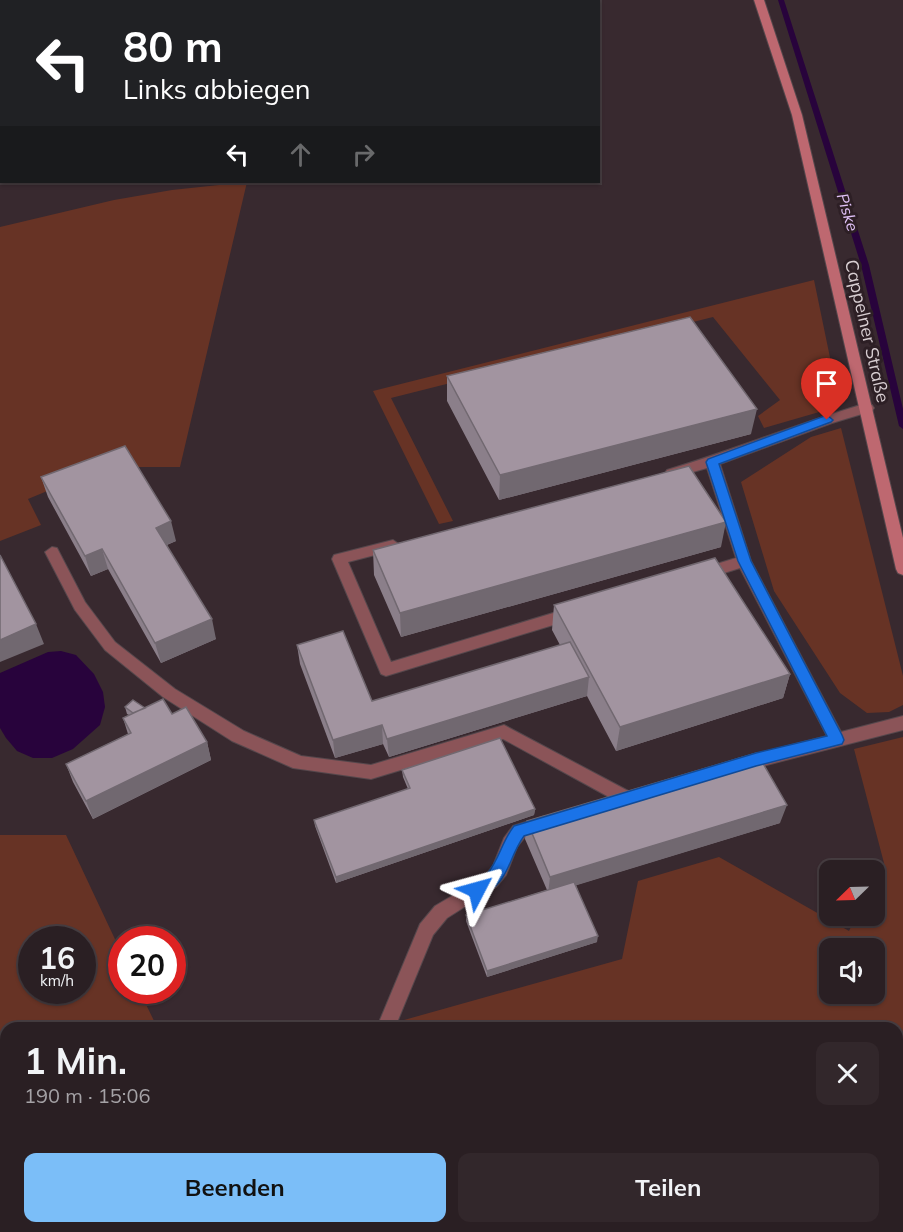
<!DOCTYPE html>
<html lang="de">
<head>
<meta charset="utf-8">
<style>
	body { margin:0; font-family:Mulish,sans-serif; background:#32272b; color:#f1f3f6; height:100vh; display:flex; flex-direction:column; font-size:22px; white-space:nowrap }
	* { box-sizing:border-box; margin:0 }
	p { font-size:20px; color:#a5a2a6 }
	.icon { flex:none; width:33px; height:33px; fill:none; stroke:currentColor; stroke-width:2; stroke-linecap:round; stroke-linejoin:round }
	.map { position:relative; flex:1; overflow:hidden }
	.details { position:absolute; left:0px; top:1022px; width:903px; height:212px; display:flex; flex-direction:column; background:#2a1f23; border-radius:18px 18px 0 0; box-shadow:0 2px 4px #0004,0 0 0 2px #463d41 }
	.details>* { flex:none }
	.top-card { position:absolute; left:0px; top:0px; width:600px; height:183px; box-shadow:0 2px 4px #0004,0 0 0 2px #463d41; background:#202124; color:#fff; overflow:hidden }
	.needle { width:39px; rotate:247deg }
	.tools { position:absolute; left:819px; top:860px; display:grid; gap:12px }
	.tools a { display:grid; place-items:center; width:66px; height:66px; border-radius:12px; background:#2a1f23; box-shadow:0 2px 4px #0004,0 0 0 2px #463d41; font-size:30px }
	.speed { position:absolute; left:18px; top:926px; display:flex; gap:12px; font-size:30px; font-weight:700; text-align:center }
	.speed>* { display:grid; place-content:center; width:78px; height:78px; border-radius:50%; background:#2a1f23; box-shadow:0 2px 4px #0004,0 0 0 2px #463d41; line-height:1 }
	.speed small { font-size:15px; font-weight:400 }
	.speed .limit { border:9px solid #d22; background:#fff; color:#111 }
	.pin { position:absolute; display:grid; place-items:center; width:51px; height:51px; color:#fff; margin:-62px -26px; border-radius:50% 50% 50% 0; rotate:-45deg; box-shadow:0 0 6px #0007 }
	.pin .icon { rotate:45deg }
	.me { position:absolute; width:66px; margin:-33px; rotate:51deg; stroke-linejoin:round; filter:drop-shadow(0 0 4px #0008) }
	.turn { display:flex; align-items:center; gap:21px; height:126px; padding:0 24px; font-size:27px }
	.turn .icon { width:78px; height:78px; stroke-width:2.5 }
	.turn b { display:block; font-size:42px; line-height:51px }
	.lanes { display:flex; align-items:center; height:57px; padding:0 24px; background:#0003; justify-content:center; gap:30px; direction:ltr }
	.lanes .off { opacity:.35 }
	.round { display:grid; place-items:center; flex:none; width:63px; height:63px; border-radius:12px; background:#32272b }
	.overview { display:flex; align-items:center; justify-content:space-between; height:102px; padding:0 24px }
	h1 { font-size:36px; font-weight:700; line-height:45px }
	.cta { display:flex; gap:12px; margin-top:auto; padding:12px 24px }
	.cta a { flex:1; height:69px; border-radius:12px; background:#7bbef8; color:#111; font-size:24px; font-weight:700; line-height:69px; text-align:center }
	.cta a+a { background:#32272b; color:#f1f3f6 }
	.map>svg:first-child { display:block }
	.green { fill:#673325; fill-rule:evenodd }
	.water { fill:#28033c }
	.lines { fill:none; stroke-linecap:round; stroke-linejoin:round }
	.stream { fill:#28033c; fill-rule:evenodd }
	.lane-casing { stroke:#55474c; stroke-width:2 }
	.secondary-casing { stroke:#55474c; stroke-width:2 }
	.lane { fill:#8b5458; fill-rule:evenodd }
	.secondary { fill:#be6870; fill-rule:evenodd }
	.wall { fill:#8b7f8a }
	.shaded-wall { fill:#716870 }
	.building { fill:#a294a0; stroke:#716870; stroke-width:1.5 }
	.route { fill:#1a73e8; stroke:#114b97; stroke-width:1.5 }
	.labels { text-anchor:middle; stroke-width:6; stroke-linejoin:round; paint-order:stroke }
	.far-water-label { font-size:16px; font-style:italic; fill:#e1c2f8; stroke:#2d1f25 }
	.street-label { font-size:18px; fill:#d8ced2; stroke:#2d1f25 }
</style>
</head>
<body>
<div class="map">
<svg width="903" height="1232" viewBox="0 0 903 1232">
	<rect width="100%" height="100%" fill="#38292f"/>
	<!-- green -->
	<path class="green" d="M 247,182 L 180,467 L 105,467 L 28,499 L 41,525 L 0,541 L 0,227 L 114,200 L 172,190 Z
		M 814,280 L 840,406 L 764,428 L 758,416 L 780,400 L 713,317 L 391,398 L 453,521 L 439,524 L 373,391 Z
		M 841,428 L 903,676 L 903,705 L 889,712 L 867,713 L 840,693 L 774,591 L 741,482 L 811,437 Z
		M 903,737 L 903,1123 L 897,1124 L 897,1028 L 403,1027 L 404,1020 L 622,959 L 638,881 L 719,857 L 849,931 L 857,915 L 874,915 L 875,881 L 884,863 L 854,749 ZM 830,948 L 874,948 L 874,993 L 830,993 Z
		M 0,835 L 66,835 L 121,952 L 122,990 L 139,990 L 157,1027 L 6,1028 L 6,1227 L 231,1227 L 232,1232 L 0,1232 ZM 32,939 L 82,939 L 82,990 L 32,990 Z
		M 427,1227 L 591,1227 L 580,1232 L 428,1232 Z"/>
	<!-- water -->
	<path class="water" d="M 61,651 L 76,655 L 94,674 L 103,692 L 105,707 L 100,725 L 73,749 L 52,758 L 33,758 L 17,751 L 6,738 L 0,728 L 0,673 L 48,652 Z"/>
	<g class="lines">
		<!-- stream -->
		<path class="stream" d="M 778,0 L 784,0 L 869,265 L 903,409 L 903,429 L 899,426 L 861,265 Z"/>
		<!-- lane casing -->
		<g class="lane-casing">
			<path id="lane" d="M 867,403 L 872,405 L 874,408 L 872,411 L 832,423 L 720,464 L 751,561 L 841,732 L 903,716 L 903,730 L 743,771 L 737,769 L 735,764 L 737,759 L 827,736 L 740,568 L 702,580 L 697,578 L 695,574 L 697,570 L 736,558 L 707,468 L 672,478 L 665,473 L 667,470 C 734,450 799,423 867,403 Z
				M 393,540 L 400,545 L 398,549 L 348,562 L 391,662 L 573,607 L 578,609 L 580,613 L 578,617 L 573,619 L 386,676 L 381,674 L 332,559 L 334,555 Z
				M 52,547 L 57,548 L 85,602 L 115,642 L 175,689 L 244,731 L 301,756 L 371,765 L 504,725 L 632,793 L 634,798 L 632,803 L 626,805 L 620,803 L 503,739 L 371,779 L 293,768 L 232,741 L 163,697 L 105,650 L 75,610 L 45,552 Z
				M 545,816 L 551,818 L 553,823 L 551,828 L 525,837 L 517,847 L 506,875 L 496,887 L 447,918 L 433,935 L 398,1020 L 398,1028 L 380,1028 L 380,1020 L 420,924 L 435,906 L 484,877 L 493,866 L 504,838 L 513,826 Z
				M 400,1227 L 420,1227 L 421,1232 L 401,1232 Z"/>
		</g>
		<!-- secondary casing -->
		<g class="secondary-casing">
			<path id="secondary" d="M 754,0 L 764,0 L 802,115 L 903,538 L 903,575 L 898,573 L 896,569 L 792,115 Z"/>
		</g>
		<!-- lane -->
		<use href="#lane" class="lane"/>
		<!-- secondary -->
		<use href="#secondary" class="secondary"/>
	</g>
	<!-- wall -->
	<path class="wall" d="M 447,376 L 751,434 L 499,500 L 447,401 Z
		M 41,477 L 176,541 L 167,545 L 216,639 L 161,663 L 108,569 L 91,576 L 48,497 Z
		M 721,547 L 401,637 L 374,575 L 373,550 Z
		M 554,605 L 790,674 L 783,698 L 616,751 L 587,696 L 389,757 L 383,744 L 335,758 L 300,664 L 297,645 L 372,701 L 560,645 L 552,630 Z
		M 125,707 L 145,708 L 172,714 L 207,742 L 211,760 L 93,819 L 73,782 L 66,764 L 128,734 L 123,718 L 129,715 L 127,714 Z
		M 402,770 L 535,809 L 534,815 L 336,883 L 315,826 L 314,820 L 408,789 L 403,777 Z
		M 527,821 L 780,823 L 576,885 L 597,942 L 487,977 L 466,921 L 466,915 L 547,890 L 525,839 Z"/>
	<!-- shaded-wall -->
	<path class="shaded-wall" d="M 757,409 L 751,434 L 499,500 L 500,475 Z
		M 171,521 L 176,541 L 161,547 L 156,528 Z
		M 726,522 L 721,547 L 401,637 L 400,613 Z
		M 102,549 L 108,569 L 91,576 L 85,556 Z
		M 212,619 L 216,639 L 161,663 L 155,643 Z
		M 36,624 L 44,644 L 0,662 L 0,640 Z
		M 790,674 L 783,698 L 616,751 L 620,727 Z
		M 589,677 L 587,696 L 389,757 L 387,739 Z
		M 382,725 L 383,744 L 335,758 L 333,740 Z
		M 207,742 L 211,760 L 93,819 L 86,801 Z
		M 787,805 L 780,823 L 548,894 L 550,877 Z
		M 535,809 L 534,815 L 336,883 L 336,877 Z
		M 598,936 L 597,942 L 487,977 L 487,971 Z"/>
	<!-- building -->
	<path class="building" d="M 690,317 L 757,409 L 500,475 L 447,376 Z
		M 125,446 L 171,521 L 156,528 L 212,619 L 155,643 L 102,549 L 85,556 L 41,477 Z
		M 689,466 L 726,522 L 400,613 L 373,550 Z
		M 0,555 L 36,624 L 0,640 Z
		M 715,558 L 790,674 L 620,727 L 554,605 Z
		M 343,631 L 372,701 L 570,642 L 589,677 L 387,739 L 382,725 L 333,740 L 297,645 Z
		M 163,699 L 172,714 L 186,707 L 207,742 L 86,801 L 66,764 L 131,733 L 123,718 Z
		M 133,700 L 145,708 L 133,713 L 125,707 Z
		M 500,738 L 535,809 L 336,877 L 314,820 L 410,788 L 402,770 Z
		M 757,753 L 787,805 L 550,877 L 527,821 Z
		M 574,882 L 598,936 L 487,971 L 466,915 Z
		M 233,1227 L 301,1227 L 302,1232 L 234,1232 Z
		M 344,1227 L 385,1227 L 387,1232 L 345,1232 Z"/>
	<!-- route -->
	<path class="route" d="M 827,415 L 833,420 L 831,422 L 719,464 L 751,561 L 842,735 L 844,740 L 842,744 L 756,766 L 524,836 C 506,861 511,884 477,897 L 471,895 L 469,890 C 473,882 481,880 487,874 C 499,860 502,841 514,826 L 756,753 L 827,736 L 738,561 L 706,462 L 708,459 Z"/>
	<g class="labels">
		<!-- far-water labels -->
		<g class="far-water-label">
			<text transform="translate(848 212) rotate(73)" y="6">Piske</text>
		</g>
		<!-- street labels -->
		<g class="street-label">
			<text transform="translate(867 331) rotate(77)" y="6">Cappelner Straße</text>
		</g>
	</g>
</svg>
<div class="tools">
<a><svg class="needle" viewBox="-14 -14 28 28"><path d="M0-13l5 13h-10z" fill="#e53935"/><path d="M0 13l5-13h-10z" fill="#a5a2a6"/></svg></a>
<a><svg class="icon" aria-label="sound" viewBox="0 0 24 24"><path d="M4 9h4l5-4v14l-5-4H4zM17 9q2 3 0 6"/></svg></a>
</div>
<div class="speed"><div>16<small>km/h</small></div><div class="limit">20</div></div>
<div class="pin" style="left:827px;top:420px;background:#d93025"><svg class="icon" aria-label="arrive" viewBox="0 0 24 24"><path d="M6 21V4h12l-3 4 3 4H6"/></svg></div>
<svg class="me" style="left:477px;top:890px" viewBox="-20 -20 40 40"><path d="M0-17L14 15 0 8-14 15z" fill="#1a73e8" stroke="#fff" stroke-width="4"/></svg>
<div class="top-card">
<div class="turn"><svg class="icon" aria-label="left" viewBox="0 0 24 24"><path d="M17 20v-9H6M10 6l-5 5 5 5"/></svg><div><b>80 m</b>Links abbiegen</div></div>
<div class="lanes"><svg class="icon" aria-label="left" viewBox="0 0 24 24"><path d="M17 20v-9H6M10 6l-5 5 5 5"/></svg><svg class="icon off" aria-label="ahead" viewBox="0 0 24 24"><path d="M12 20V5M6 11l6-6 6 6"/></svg><svg class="icon off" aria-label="right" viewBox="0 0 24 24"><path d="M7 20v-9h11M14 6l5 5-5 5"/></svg></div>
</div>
<section class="details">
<div class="overview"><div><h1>1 Min.</h1><p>190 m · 15:06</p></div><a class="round"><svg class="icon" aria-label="close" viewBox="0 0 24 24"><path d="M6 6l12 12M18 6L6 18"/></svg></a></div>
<div class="cta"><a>Beenden</a><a>Teilen</a></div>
</section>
</div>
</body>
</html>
